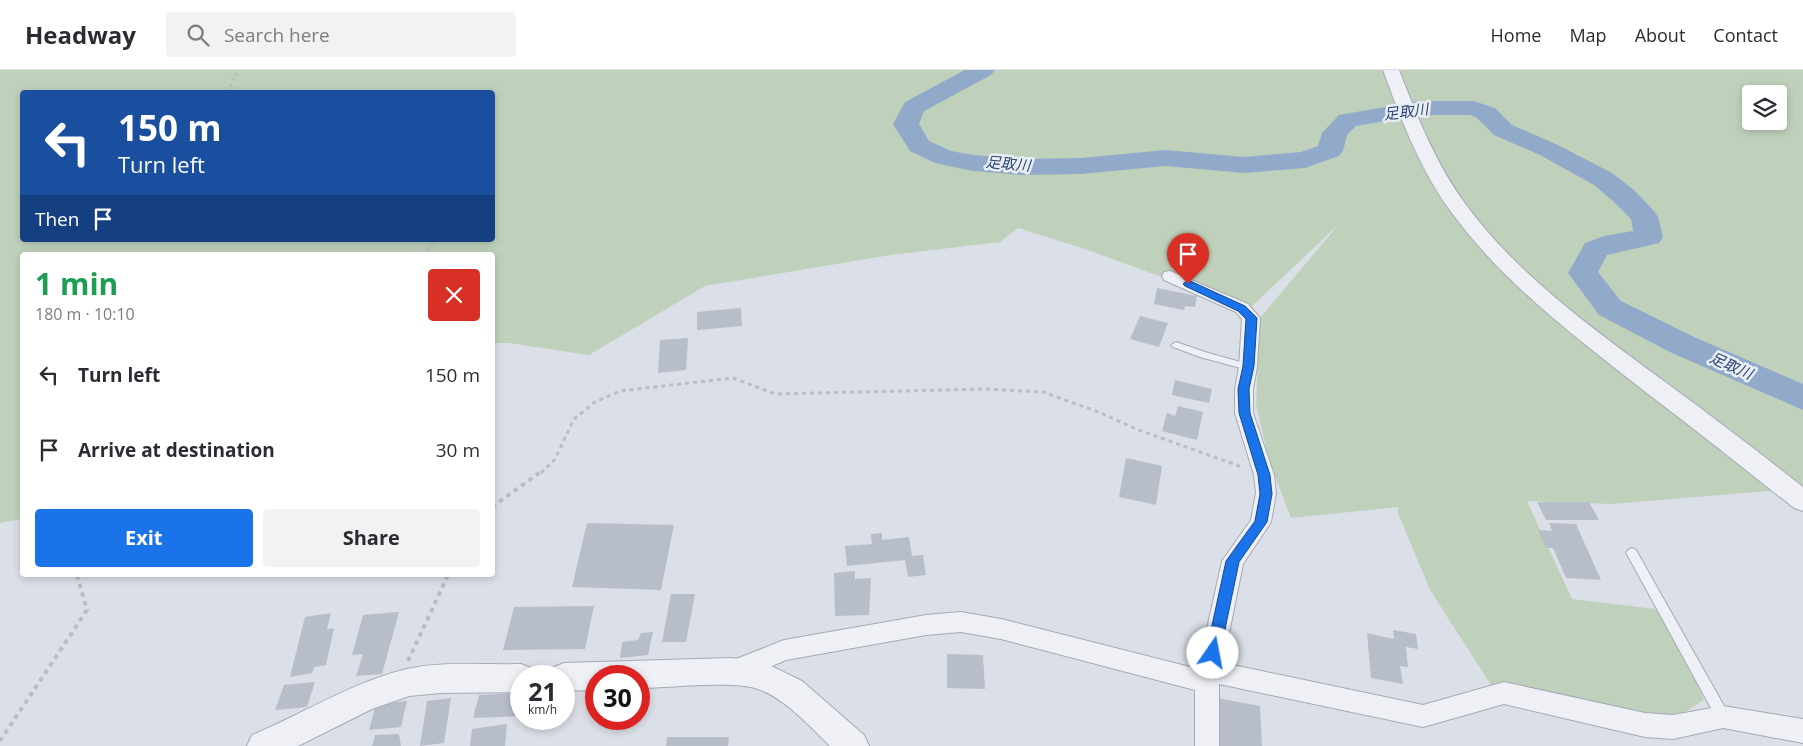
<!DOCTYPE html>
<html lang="en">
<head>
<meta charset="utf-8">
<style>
	body { margin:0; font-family:"Open Sans","Noto Sans JP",sans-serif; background:#f2f2f3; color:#2b2b33; height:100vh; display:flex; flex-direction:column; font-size:19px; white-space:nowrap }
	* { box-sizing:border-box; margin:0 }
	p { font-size:16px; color:#7c7c81 }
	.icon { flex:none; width:28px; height:28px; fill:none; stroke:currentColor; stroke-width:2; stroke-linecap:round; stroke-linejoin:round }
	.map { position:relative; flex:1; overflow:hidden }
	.panel { position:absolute; left:20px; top:182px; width:475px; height:325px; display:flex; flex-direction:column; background:#fff; border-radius:5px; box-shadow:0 2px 8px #0003 }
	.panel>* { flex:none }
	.hud { position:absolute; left:20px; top:20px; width:475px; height:152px; border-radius:5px; box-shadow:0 2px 8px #0003; background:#1a4fa0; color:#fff; overflow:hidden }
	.tools { position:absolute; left:1742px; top:15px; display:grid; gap:10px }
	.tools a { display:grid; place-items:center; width:45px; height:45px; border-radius:5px; background:#fff; box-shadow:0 2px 8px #0003; font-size:25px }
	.speed { position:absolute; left:510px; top:595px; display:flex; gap:10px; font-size:25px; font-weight:700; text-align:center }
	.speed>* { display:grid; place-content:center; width:65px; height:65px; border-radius:50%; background:#fff; box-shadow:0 2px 8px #0003; line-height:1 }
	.speed small { font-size:12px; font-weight:400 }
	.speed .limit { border:8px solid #d22; background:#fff; color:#111 }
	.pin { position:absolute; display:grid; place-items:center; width:42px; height:42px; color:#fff; margin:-51px -21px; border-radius:50% 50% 50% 0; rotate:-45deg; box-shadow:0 0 5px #0007 }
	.pin .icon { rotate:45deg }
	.me { position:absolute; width:55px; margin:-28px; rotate:12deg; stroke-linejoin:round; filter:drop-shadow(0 0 4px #0008) }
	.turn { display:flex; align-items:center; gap:18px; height:105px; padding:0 15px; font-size:22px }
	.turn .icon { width:65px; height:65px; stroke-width:2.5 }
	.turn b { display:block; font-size:35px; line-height:42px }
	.then { display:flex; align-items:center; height:48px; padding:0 15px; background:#0003; gap:10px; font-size:19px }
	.round { display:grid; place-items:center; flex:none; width:52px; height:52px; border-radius:5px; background:#f2f2f3 }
	.head { display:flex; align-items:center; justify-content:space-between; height:85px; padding:0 15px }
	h1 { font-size:30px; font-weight:700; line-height:38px; color:#1e9e55 }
	.cta { display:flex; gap:10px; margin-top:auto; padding:10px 15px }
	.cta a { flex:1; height:58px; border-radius:5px; background:#1a73e8; color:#fff; font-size:20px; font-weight:700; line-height:58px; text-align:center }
	.cta a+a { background:#f2f2f3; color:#2b2b33 }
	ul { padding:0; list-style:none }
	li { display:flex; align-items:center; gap:15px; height:75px; padding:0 15px }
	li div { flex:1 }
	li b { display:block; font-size:19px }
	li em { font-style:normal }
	header { display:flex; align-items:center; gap:30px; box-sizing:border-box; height:70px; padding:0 25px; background:#fff; border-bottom:1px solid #e1e1e2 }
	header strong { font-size:24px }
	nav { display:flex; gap:28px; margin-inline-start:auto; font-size:18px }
	.search { width:350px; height:45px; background:#f2f2f3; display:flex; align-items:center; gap:12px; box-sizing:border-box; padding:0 18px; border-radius:5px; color:#7c7c81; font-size:19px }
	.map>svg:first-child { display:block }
	.green { fill:#bfd1bb; fill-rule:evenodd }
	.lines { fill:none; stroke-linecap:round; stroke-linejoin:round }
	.river { fill:#92aaca; fill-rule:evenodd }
	.building { fill:#b8bdca }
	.service-casing { stroke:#a4a9b4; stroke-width:2 }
	.minor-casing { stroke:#a4a9b4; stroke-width:2 }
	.tertiary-casing { stroke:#a4a9b4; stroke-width:2 }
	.path-far2 { stroke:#b9bdc5; stroke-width:2.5; stroke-dasharray:3 3; stroke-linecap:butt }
	.path-far1 { stroke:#b9bdc5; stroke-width:3; stroke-dasharray:4 4; stroke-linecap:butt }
	.path { stroke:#b9bdc5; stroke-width:4; stroke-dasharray:4.5 4.5; stroke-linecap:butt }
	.service { fill:#eef0f5; fill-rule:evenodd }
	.minor { fill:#eef0f5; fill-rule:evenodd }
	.tertiary { fill:#eef0f5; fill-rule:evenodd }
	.route { fill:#1a73e8; stroke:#114b97 }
	.labels { text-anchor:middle; stroke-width:5; stroke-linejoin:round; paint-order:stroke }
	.water-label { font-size:15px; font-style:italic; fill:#2c4773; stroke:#eaeef4 }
</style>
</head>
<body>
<header>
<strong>Headway</strong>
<div class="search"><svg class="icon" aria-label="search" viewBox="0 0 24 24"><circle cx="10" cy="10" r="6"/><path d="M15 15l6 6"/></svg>Search here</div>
<nav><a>Home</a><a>Map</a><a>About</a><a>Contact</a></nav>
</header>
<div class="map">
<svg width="1803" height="676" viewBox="0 0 1803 676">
	<rect width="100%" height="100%" fill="#dbdfe7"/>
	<!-- green -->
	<path class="green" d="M 0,0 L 1803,0 L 1803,427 L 1770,421 L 1612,434 L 1527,431 L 1572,529 L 1664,540 L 1704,630 L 1672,650 L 1491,615 L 1430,520 L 1398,443 L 1398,437 L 1291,448 L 1269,390 L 1256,335 L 1260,248 L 1339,154 L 1249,239 L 1085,179 L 1018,158 L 1000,172 L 891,185 L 705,216 L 589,285 L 509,273 L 493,273 L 492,185 L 22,185 L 22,449 L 0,453 ZM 22,22 L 492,22 L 492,170 L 22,170 ZM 1751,24 L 1779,24 L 1779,51 L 1751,51 Z"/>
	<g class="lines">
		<!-- river -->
		<path class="river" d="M 965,0 L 995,0 L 991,5 L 924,41 L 919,54 L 929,71 L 951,81 L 973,85 L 1020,89 L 1081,88 L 1166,80 L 1244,87 L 1301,82 L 1318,76 L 1322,63 L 1339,45 L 1419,31 L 1474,31 L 1495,38 L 1512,55 L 1558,75 L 1612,103 L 1634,120 L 1654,141 L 1658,147 L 1663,167 L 1659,173 L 1607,185 L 1598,202 L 1621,231 L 1694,267 L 1803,314 L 1803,340 L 1672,283 L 1599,245 L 1568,203 L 1585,173 L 1604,166 L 1633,161 L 1631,149 L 1614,132 L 1594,115 L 1540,85 L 1494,65 L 1477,48 L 1470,45 L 1419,45 L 1356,56 L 1347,65 L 1343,81 L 1339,86 L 1305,98 L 1244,103 L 1166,96 L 1081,104 L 1020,105 L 973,101 L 935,93 L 910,81 L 893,54 L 905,32 Z"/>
	</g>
	<!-- building -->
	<path class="building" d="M 1157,218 L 1197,226 L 1195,237 L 1185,236 L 1184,240 L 1154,234 Z
		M 741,238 L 742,256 L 697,260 L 697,242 Z
		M 1140,246 L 1168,253 L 1159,277 L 1130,269 Z
		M 688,268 L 686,300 L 658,303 L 660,270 Z
		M 1175,310 L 1212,319 L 1209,333 L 1172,325 Z
		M 1178,336 L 1203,342 L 1197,370 L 1162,361 L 1167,343 L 1175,346 Z
		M 1126,388 L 1162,396 L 1156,435 L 1119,427 Z
		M 1537,432 L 1589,432 L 1599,450 L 1546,450 Z
		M 587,453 L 674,455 L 661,520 L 572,517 Z
		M 1549,453 L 1576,454 L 1601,510 L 1566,508 L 1553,478 L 1546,478 L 1538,460 L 1552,461 Z
		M 882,463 L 882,470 L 909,467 L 912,486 L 923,485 L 926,505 L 908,507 L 905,490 L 847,496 L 845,476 L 872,474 L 871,464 Z
		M 855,501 L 855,509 L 871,508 L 869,545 L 835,546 L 834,503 Z
		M 671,524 L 695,524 L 686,572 L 662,572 Z
		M 594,536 L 585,579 L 503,580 L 514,537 Z
		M 399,542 L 382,604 L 356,606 L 363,584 L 352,585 L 363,545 Z
		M 331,543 L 327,559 L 334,558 L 326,595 L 314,597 L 312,603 L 290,607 L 305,547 Z
		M 1393,560 L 1416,564 L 1418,579 L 1406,577 L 1408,597 L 1400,596 L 1403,614 L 1371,608 L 1367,563 L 1394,569 Z
		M 653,562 L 648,585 L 620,588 L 622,572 L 638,570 L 641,563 Z
		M 947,584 L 983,585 L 985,619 L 947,618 Z
		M 315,612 L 307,637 L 275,640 L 284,615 Z
		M 521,623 L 521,646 L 473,648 L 479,625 Z
		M 451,628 L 444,673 L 420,676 L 427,631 Z
		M 1217,628 L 1260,636 L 1262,676 L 1218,676 Z
		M 407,631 L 401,657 L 369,660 L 376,634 Z
		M 507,654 L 505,676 L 470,676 L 472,659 Z
		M 399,664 L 401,676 L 372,676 L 375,665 Z
		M 667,667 L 729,667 L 728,676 L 666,676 Z"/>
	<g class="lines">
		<!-- service casing -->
		<g class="service-casing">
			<path id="service" d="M 1176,272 L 1205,282 L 1251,295 L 1253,297 L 1248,300 L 1200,287 L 1173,277 L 1171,275 Z
				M 1632,478 L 1636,480 L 1728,643 L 1729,647 L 1728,651 L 1723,653 L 1718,651 L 1628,486 L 1626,483 L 1628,480 Z"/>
		</g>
		<!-- minor casing -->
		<g class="minor-casing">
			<path id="minor" d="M 1170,201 L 1248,234 L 1260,248 L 1257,297 L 1253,319 L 1253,343 L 1274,405 L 1276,423 L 1271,452 L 1243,494 L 1223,593 L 1423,635 L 1504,612 L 1645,643 L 1673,645 L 1723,636 L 1803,649 L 1803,673 L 1723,658 L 1673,669 L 1645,667 L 1504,634 L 1423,657 L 1219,614 L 1219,676 L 1195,676 L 1195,620 L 1001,569 L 961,562 L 926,565 L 786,590 L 734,612 L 726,609 L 722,601 L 726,593 L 784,570 L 926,545 L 961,542 L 1001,549 L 1198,599 L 1222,491 L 1251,450 L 1256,423 L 1254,405 L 1235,343 L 1235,319 L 1239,297 L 1242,249 L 1236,242 L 1164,210 L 1162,206 L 1164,202 Z"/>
		</g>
		<!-- tertiary casing -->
		<g class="tertiary-casing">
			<path id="tertiary" d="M 1383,0 L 1399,0 C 1417,46 1435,92 1464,132 C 1516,204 1591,257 1661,309 C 1709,344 1756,380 1803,417 L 1803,441 L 1794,438 C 1746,400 1697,361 1648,324 C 1577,268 1503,214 1449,139 C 1419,97 1401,49 1383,0 Z
				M 731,588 L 761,591 L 802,611 L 864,665 L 869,676 L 830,676 C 809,656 786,629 758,619 C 735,610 666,618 639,618 L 639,606 L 596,606 L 596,620 L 564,621 L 564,606 L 550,606 L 554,597 L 564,593 Z
				M 521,594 L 531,598 L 535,606 L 521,606 L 521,622 L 441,623 L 409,626 L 372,639 L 298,676 L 247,676 L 252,665 C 303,644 352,612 407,599 C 444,591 483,595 521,594 Z"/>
		</g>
		<!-- path-far2 -->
		<path class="path-far2" d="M 228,22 L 237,0
			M 426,180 L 439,170"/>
		<!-- path-far1 -->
		<path class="path-far1" d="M 421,185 L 428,179
			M 541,403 L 555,389 L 574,349 L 595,332 L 620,321 L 733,308 L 775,324 L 986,319 L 1043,322 L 1101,343 L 1136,359 L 1242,397"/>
		<!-- path -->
		<path class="path" d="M 492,437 L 542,401
			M 408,591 L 448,505
			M 0,671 L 87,540 L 77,505"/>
		<!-- service -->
		<use href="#service" class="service"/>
		<!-- minor -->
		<use href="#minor" class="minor"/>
		<!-- tertiary -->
		<use href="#tertiary" class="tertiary"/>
	</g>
	<!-- route -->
	<path class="route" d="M 1188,210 L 1245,236 L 1257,248 L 1254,296 L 1249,319 L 1250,343 L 1270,405 L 1272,424 L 1267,452 L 1239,492 L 1220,583 L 1218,587 L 1213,589 L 1208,587 L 1206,583 L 1226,491 L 1255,451 L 1260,424 L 1258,405 L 1239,343 L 1238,319 L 1243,296 L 1246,249 L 1238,241 L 1185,216 L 1183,214 Z"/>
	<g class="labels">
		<!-- water labels -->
		<g class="water-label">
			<text transform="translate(1406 42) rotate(-7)" y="5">足取川</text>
			<text transform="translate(1008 94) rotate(5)" y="5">足取川</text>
			<text transform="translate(1731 296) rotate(24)" y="5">足取川</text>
		</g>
	</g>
</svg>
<div class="tools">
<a><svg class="icon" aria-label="layers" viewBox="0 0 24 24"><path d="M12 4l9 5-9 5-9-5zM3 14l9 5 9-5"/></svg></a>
</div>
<div class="speed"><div>21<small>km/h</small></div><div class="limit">30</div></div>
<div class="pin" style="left:1188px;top:214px;background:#d93025"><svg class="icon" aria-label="arrive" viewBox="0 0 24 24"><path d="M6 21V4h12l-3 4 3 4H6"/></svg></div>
<svg class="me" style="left:1213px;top:583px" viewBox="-20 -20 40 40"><circle r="19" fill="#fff"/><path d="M0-13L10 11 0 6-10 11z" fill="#1a73e8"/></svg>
<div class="hud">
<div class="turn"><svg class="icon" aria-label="left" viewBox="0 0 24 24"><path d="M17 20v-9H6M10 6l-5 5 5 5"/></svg><div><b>150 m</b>Turn left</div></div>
<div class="then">Then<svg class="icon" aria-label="arrive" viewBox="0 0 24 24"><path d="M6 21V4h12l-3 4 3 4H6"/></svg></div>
</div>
<section class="panel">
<div class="head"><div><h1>1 min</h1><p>180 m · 10:10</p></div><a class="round" style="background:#d93025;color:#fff"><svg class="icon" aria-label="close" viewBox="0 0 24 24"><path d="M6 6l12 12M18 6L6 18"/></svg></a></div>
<ul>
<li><svg class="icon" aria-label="left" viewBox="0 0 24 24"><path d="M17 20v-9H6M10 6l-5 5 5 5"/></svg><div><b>Turn left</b></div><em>150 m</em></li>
<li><svg class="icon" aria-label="arrive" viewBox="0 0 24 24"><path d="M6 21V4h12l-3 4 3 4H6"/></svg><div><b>Arrive at destination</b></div><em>30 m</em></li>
</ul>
<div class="cta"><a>Exit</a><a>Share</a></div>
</section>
</div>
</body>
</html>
